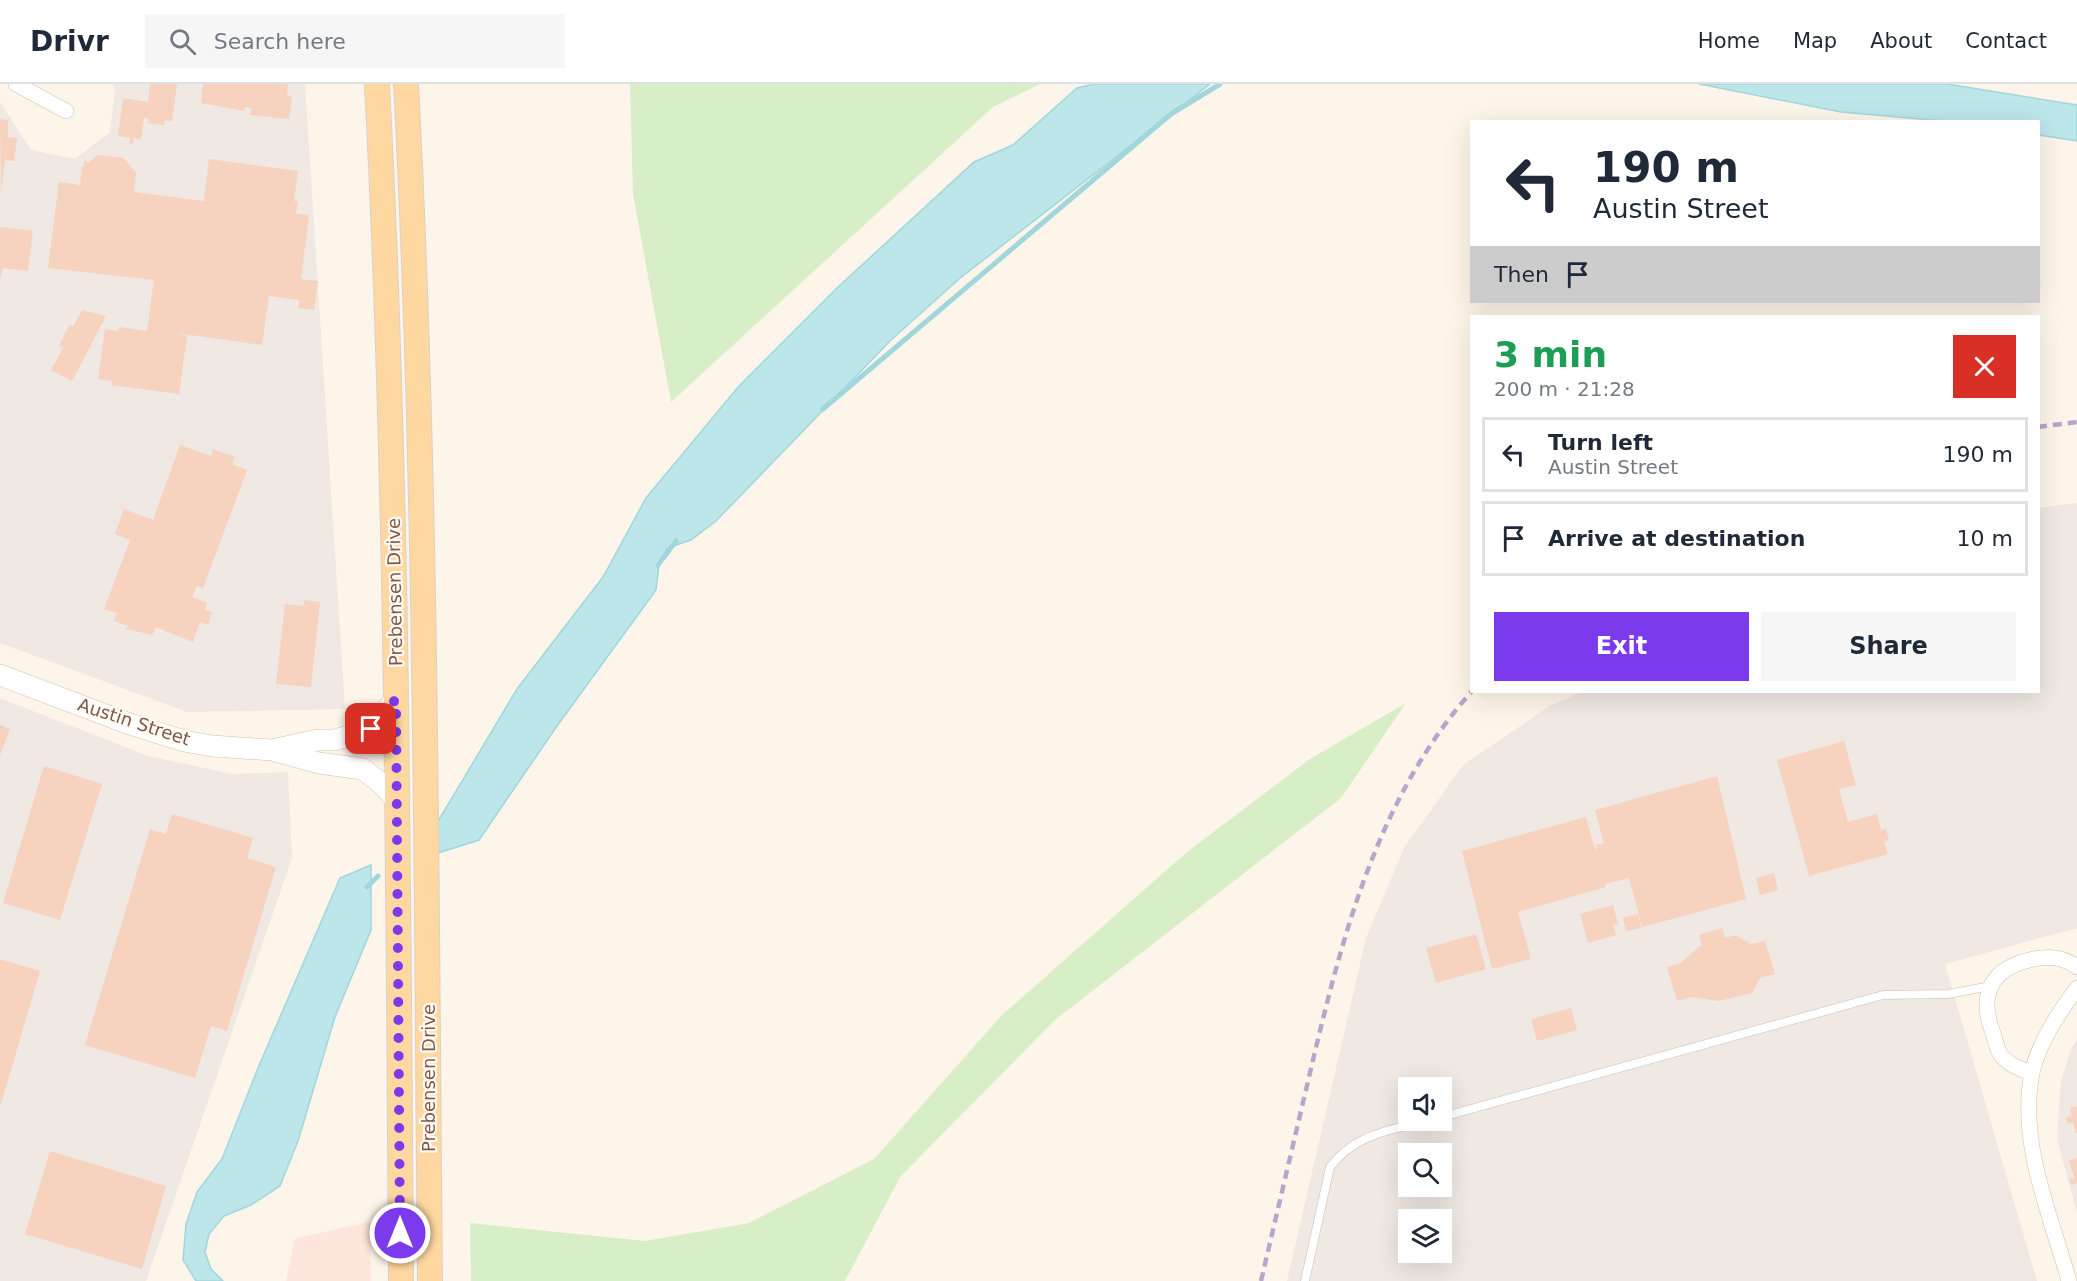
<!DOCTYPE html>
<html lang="en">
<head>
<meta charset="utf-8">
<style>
	body { margin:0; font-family:"DejaVu Sans",sans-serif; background:#f6f6f7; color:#1f2937; height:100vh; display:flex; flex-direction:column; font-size:22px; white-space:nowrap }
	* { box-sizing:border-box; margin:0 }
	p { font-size:20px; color:#747a83 }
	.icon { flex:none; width:33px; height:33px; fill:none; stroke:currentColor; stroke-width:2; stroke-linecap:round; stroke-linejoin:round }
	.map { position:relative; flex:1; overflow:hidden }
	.drawer { position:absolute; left:1470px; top:231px; width:570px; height:378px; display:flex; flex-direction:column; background:#fff; border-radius:0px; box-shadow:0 6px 24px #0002 }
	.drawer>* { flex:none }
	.banner { position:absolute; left:1470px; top:36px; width:570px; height:183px; border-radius:0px; box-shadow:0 6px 24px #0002; background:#fff; color:#1f2937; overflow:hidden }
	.buttons { position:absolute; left:1398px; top:993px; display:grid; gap:12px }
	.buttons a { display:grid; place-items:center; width:54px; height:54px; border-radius:0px; background:#fff; box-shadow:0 6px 24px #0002; font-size:30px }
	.pin { position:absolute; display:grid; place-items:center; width:51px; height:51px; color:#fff; margin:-26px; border-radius:12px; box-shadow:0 3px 9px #0006 }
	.me { position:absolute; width:66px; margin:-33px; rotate:0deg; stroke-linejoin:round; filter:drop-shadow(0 0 4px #0008) }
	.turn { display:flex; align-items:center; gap:21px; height:126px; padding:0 24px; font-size:27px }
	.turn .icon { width:78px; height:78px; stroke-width:2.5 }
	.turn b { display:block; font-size:42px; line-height:51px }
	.then { display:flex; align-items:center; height:57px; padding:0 24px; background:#0003; gap:12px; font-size:22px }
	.round { display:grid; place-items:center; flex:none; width:63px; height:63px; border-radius:0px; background:#f6f6f7 }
	.head { display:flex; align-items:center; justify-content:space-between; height:102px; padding:0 24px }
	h1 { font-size:36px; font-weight:600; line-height:45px; color:#1e9e55 }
	.primary-button { display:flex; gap:12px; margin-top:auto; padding:12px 24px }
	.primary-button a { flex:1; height:69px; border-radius:0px; background:#7c3aed; color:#fff; font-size:24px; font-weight:600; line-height:69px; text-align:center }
	.primary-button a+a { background:#f6f6f7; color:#1f2937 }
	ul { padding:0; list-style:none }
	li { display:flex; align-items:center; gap:18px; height:75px; margin:0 12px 9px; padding:0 12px; border:3px solid #e0e1e3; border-radius:0px }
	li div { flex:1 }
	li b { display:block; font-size:22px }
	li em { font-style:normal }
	header { display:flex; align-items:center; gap:36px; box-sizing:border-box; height:84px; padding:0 30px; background:#fff; border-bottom:2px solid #e0e1e3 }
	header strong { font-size:28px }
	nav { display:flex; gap:33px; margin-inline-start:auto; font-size:21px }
	.search { width:420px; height:54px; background:#f6f6f7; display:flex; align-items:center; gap:15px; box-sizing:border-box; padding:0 21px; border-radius:0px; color:#747a83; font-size:22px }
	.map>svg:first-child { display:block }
	.commercial { fill:#ffe6dd }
	.industrial { fill:#efe8e3; fill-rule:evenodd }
	.green { fill:#d8eec6 }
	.water { fill:#bce6ea; stroke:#a1d6dd; stroke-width:1.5 }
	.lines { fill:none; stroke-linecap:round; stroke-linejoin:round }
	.stream { stroke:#a1d6dd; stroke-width:5 }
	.building { fill:#f6d2bf }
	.lane-casing { stroke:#d2bcad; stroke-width:9 }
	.street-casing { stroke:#d2bcad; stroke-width:16 }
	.secondary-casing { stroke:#d8bead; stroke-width:22 }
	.primary-casing { stroke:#dad1cc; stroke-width:26 }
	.lane { stroke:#fff; stroke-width:8 }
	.street { stroke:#fff; stroke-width:15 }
	.secondary { stroke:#fff; stroke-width:21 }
	.primary { stroke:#ffd7a0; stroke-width:24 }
	.rail { stroke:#b8a5cb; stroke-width:4.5; stroke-dasharray:9 6; stroke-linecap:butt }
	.route { stroke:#7c3aed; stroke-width:10; stroke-dasharray:0 18 }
	.labels { text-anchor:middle; stroke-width:4.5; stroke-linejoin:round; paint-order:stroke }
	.street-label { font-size:18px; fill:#7c594a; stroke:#fff9f2 }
</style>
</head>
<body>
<header>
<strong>Drivr</strong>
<div class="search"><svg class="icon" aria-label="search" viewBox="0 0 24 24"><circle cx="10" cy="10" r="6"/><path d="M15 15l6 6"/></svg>Search here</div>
<nav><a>Home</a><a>Map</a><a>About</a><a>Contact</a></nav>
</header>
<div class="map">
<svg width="2077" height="1197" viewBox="0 0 2077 1197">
	<rect width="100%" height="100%" fill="#fef5ea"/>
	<!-- commercial -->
	<path class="commercial" d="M 370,1138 L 371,1197 L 286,1197 L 295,1154 Z"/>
	<!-- industrial -->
	<path class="industrial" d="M 112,0 L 305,0 L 345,625 L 187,628 L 0,559 L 0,18 L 31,66 L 75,75 L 110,48 L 115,4 Z
		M 2077,419 L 2077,844 L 1945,880 L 2037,1197 L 1287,1197 L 1366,854 L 1404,764 L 1463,681 L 1551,621 L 1582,608 L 2038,608 L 2039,424 ZM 1408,1004 L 1442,1004 L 1442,1036 L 1408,1036 ZM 1408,1070 L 1442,1070 L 1442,1102 L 1408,1102 ZM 1408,1136 L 1442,1136 L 1442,1168 L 1408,1168 Z
		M 0,614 L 148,672 L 233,690 L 288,688 L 292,774 L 146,1197 L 0,1197 Z
		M 2077,955 L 2077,1129 L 2057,1055 L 2061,997 L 2071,965 Z"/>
	<!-- green -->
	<path class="green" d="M 630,0 L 1040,0 L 993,23 L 671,318 L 633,110 Z
		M 1406,619 L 1341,714 L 1055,936 L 900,1093 L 845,1197 L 471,1197 L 470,1139 L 645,1157 L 749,1139 L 874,1075 L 1002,931 L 1187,768 L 1310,675 Z"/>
	<!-- water -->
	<path class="water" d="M 1094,0 L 1210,0 L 959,195 L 891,256 L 716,437 L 691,456 L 667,464 L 659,481 L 656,506 L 557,642 L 479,756 L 432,771 L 431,749 L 517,605 L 603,493 L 646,414 L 739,302 L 838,203 L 974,78 L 1013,61 L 1077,4 Z
		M 1699,0 L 1947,0 L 2077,21 L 2077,57 L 2039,51 L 2038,38 L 1943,37 L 1841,28 Z
		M 371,781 L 371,846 L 335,933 L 298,1057 L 280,1102 L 251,1121 L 224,1132 L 209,1150 L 205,1168 L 211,1185 L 223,1197 L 196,1197 L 183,1176 L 186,1140 L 197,1108 L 222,1075 L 258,984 L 340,794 Z"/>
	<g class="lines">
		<!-- stream -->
		<path class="stream" d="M 823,325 L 1171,30 L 1220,0
			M 658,481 L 676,457
			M 367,803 L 378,792"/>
	</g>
	<!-- building -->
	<path class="building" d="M 150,0 L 177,0 L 172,37 L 165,36 L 164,41 L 148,39 L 149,34 L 144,34 L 141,55 L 134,54 L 133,60 L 129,59 L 130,54 L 118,52 L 123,14 L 148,18 Z
		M 203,0 L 288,0 L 287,12 L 292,13 L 289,35 L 250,31 L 251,24 L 245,23 L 244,27 L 201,19 Z
		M 0,35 L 8,36 L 8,53 L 17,54 L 14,77 L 5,76 L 1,109 Z
		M 98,71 L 124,74 L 136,89 L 134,108 L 204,117 L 209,75 L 298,87 L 294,117 L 298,117 L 296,130 L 309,131 L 301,195 L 318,197 L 314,226 L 298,224 L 299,216 L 269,212 L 262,261 L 177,249 L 187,252 L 179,310 L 111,301 L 112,297 L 98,295 L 105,245 L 118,247 L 119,243 L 147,247 L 154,196 L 48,184 L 59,98 L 80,101 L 82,83 L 85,81 L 83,79 L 86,76 L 88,79 Z
		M 0,143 L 33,147 L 28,187 L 3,184 L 0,195 Z
		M 82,226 L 106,232 L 72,297 L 51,286 L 63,264 L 59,262 L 69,241 L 73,243 Z
		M 180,361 L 211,372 L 213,365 L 235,373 L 232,380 L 247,386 L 203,504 L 197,502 L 192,513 L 207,519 L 205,526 L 212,528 L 208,541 L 200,538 L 193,558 L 155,543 L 153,551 L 126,545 L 128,542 L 114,537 L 117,529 L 104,525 L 130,456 L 115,450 L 124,425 L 153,436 Z
		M 304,516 L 320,518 L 311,603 L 276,600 L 285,520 L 304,522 Z
		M 0,641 L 10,645 L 0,671 Z
		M 1844,657 L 1856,701 L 1839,705 L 1848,738 L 1877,730 L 1881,746 L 1886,745 L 1889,756 L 1884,757 L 1888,770 L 1809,792 L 1777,676 Z
		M 44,682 L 102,700 L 60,836 L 3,819 Z
		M 1717,692 L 1746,815 L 1642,843 L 1629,794 L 1605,800 L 1606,803 L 1518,828 L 1531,875 L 1492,885 L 1462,767 L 1586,733 L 1595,765 L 1597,765 L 1596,761 L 1604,759 L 1595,726 Z
		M 172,730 L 253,754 L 247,774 L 276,783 L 227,947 L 211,942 L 195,994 L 85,961 L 150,745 L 166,750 Z
		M 1774,789 L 1778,806 L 1760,811 L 1756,794 Z
		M 1613,821 L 1618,840 L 1613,841 L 1616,851 L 1588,859 L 1580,830 Z
		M 1638,830 L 1641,844 L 1626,847 L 1623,834 Z
		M 1722,844 L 1725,854 L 1736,851 L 1750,860 L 1765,857 L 1775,890 L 1760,894 L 1752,909 L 1719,917 L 1691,913 L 1677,917 L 1667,883 L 1681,879 L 1702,860 L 1699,851 Z
		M 1476,850 L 1486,885 L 1436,899 L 1426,864 Z
		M 0,875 L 40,887 L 1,1020 L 0,1020 Z
		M 1571,924 L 1577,946 L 1537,957 L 1531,935 Z
		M 2077,1022 L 2077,1049 L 2076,1049 L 2073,1038 L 2067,1039 L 2066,1034 L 2072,1032 L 2070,1024 Z
		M 50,1067 L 166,1102 L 142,1185 L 25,1150 Z
		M 2077,1074 L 2077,1099 L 2071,1101 L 2069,1095 L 2074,1094 L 2069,1076 Z"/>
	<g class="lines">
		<!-- lane casing -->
		<g class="lane-casing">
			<path id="lane" d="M 1442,1033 L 1883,911 L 1948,910 L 1991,902
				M 1305,1197 L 1330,1083 C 1356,1049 1390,1047 1429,1036"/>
		</g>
		<!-- street casing -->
		<g class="street-casing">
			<path id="street" d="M 16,0 L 66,27
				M 2032,989 C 2021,985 2008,981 2001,971 C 1997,966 1995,956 1993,949 C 1978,910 1991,884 2033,875 C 2050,872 2063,873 2077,883
				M 2069,1197 C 2051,1132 2018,1058 2032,989 C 2039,958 2058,930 2077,904"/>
		</g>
		<!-- secondary casing -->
		<g class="secondary-casing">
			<path id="secondary" d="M 0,591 L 127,639 L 184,657 L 212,662 L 272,666 L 319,679 L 363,685 L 383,701 L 398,718
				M 276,665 L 318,656 L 335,656 L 371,645 L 396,615"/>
		</g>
		<!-- primary casing -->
		<g class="primary-casing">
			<path id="primary" d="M 377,0 C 398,399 398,798 401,1197
				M 406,0 C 427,399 426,798 430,1197"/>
		</g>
		<!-- lane -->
		<use href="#lane" class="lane"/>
		<!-- street -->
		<use href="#street" class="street"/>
		<!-- secondary -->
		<use href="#secondary" class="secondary"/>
		<!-- primary -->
		<use href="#primary" class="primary"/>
		<!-- rail -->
		<path class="rail" d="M 2038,343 L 2077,338
			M 1261,1197 C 1277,1129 1293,1061 1309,993 C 1341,857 1376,715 1472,607"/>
	</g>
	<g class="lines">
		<!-- route -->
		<path class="route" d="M 371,645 L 396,615 L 400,1149"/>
	</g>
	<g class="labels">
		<!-- street labels -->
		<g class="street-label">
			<text transform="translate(395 508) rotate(-91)" y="6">Prebensen Drive</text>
			<text transform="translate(134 638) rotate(18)" y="6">Austin Street</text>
			<text transform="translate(429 994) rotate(-90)" y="6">Prebensen Drive</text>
		</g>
	</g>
</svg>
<div class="buttons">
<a><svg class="icon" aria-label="sound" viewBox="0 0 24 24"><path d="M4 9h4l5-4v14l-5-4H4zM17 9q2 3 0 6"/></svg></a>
<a><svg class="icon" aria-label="search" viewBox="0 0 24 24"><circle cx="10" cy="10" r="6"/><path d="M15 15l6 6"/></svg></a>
<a><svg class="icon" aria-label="layers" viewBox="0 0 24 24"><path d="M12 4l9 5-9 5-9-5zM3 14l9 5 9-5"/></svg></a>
</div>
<div class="pin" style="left:371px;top:645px;background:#d93025"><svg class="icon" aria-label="arrive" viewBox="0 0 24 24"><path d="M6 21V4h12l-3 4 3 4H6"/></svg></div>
<svg class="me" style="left:400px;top:1149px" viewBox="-20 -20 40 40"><circle r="17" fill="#7c3aed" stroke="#fff" stroke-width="3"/><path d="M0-11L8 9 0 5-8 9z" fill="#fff"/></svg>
<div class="banner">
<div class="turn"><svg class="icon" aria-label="left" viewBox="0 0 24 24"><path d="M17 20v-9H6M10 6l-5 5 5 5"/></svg><div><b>190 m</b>Austin Street</div></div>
<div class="then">Then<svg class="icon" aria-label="arrive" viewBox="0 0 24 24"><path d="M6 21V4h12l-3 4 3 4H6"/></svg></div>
</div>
<section class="drawer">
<div class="head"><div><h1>3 min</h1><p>200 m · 21:28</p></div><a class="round" style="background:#d93025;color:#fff"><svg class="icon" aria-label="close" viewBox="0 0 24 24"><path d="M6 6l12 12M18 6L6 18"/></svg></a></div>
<ul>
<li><svg class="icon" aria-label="left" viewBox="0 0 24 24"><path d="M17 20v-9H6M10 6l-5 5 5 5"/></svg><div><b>Turn left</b><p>Austin Street</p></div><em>190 m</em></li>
<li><svg class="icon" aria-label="arrive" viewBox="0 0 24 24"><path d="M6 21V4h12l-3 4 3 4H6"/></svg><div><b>Arrive at destination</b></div><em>10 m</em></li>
</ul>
<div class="primary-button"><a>Exit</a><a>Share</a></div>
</section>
</div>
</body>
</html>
